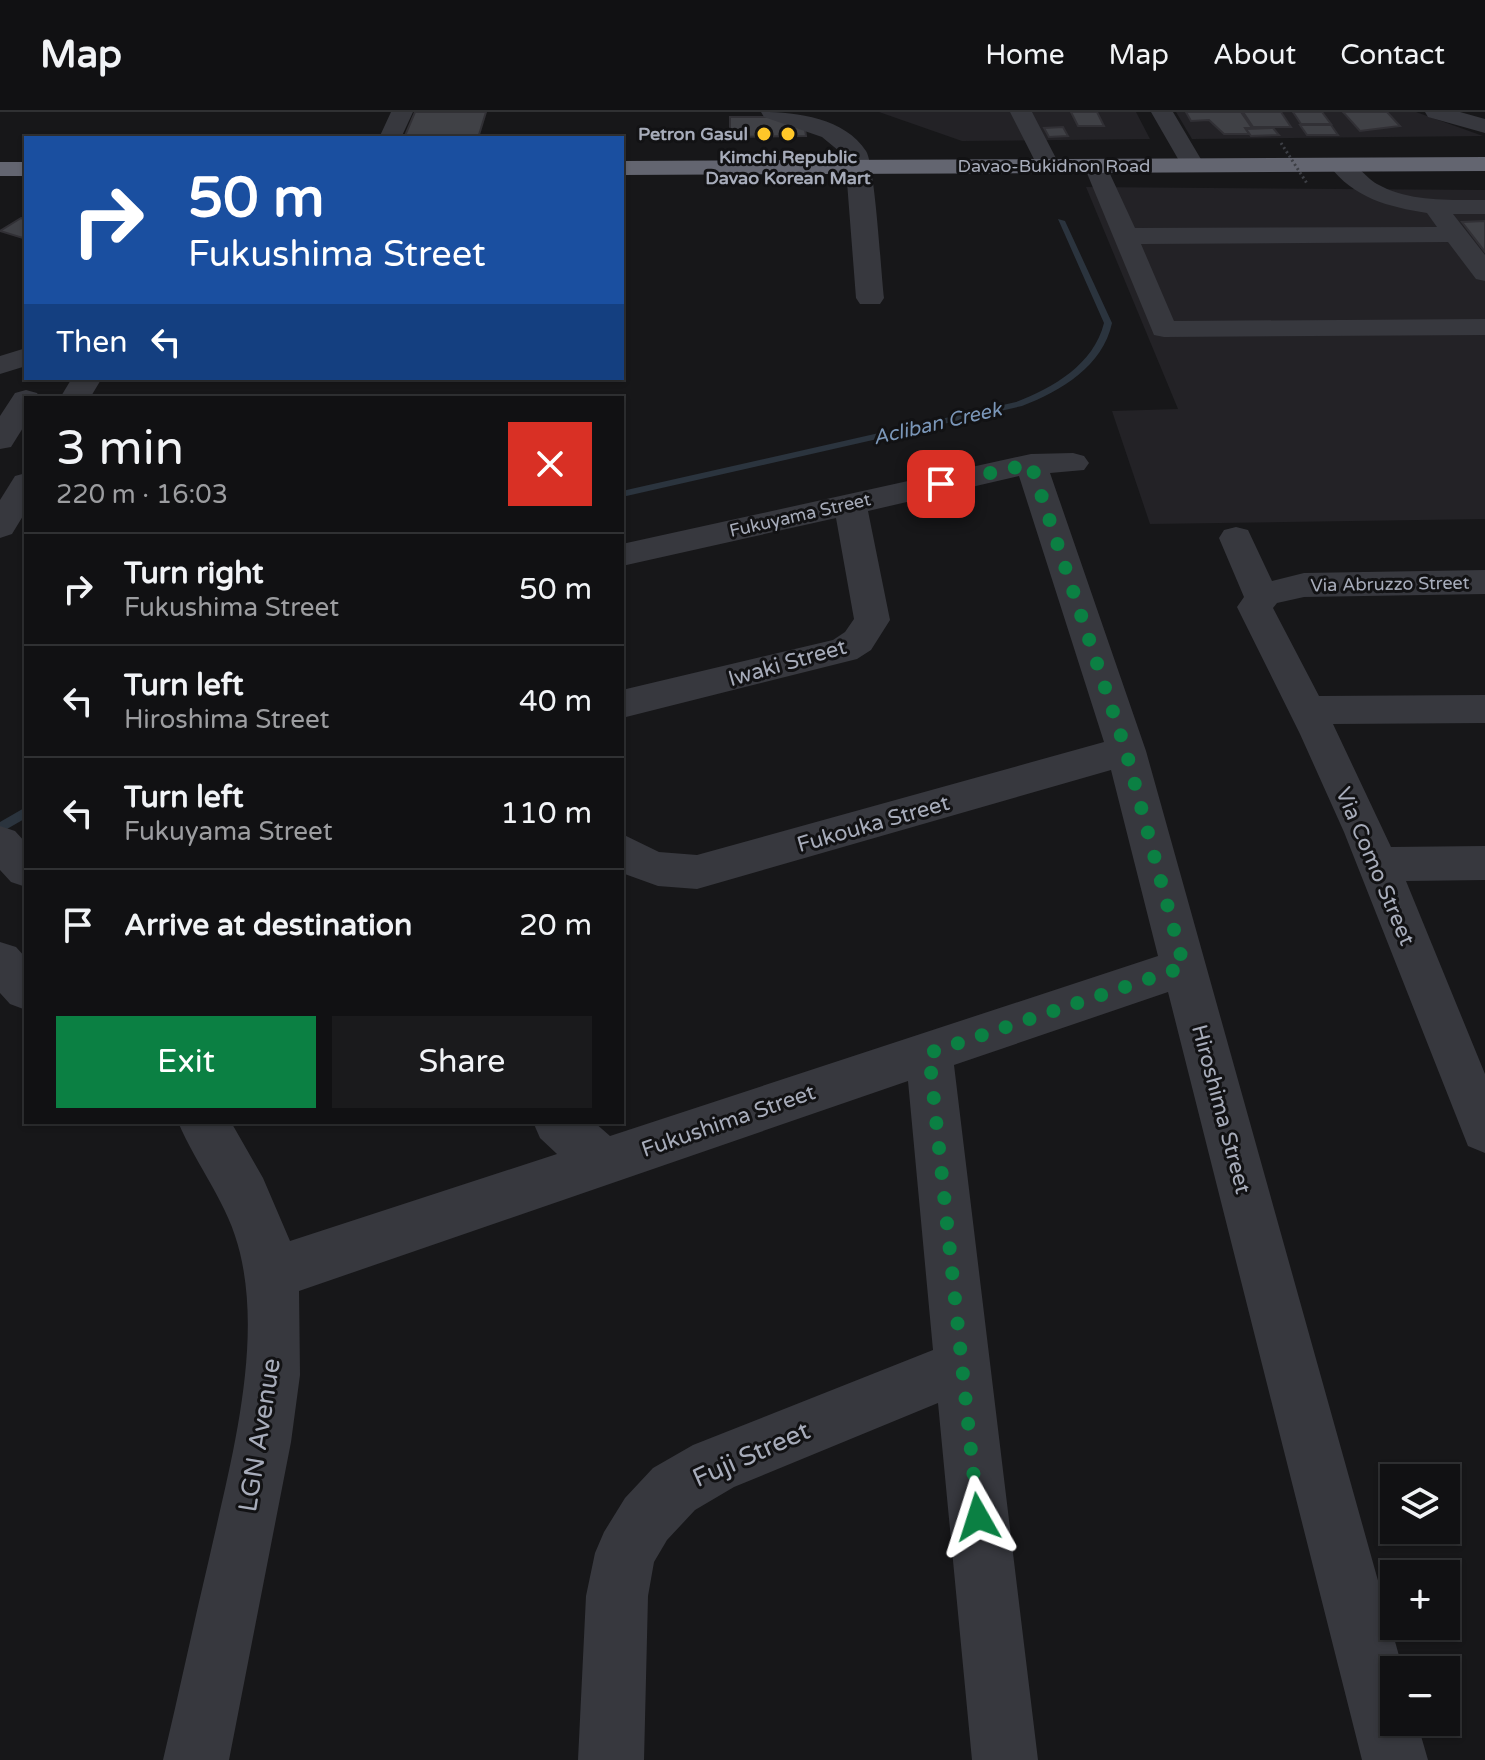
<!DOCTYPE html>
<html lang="en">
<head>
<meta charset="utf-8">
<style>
	body { margin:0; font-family:"Varela Round",sans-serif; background:#1a1a1c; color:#f1f3f6; height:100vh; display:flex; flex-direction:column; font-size:30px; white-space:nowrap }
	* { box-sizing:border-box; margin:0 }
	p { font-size:26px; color:#9c9da0 }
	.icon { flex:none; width:44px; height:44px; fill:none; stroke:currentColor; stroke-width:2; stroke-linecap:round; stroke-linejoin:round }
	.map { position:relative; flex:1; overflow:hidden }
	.sheet { position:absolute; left:24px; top:284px; width:600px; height:728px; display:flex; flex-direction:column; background:#111113; border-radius:0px; box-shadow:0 2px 6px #0004,0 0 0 2px #303133 }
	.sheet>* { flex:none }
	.top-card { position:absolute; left:24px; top:24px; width:600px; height:244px; border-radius:0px; box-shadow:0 2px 6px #0004,0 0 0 2px #303133; background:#1a4fa0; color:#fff; overflow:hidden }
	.fabs { position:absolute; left:1380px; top:1352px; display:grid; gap:16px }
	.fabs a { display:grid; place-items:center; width:80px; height:80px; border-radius:0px; background:#111113; box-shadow:0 2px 6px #0004,0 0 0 2px #303133; font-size:40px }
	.pin { position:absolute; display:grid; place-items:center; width:68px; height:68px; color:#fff; margin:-34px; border-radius:16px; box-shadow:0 4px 12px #0006 }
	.me { position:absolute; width:88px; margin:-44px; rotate:354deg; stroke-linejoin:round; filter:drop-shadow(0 0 6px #0008) }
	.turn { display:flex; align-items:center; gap:28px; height:168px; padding:0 32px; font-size:36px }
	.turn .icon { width:104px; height:104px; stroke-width:2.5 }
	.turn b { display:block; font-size:56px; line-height:68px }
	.then { display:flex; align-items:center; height:76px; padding:0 32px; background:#0003; gap:16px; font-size:30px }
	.round { display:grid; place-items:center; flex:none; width:84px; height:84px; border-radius:0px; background:#1a1a1c }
	.head { display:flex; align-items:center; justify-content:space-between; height:136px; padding:0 32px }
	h1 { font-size:48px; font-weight:600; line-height:60px }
	.cta { display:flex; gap:16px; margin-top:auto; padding:16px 32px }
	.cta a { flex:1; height:92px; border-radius:0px; background:#0b8043; color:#fff; font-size:32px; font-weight:600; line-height:92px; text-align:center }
	.cta a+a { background:#1a1a1c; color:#f1f3f6 }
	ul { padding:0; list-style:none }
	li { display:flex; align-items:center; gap:24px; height:112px; padding:0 32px; border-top:2px solid #303133 }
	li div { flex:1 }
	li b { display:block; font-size:30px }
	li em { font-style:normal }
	header { display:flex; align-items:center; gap:48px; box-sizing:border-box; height:112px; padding:0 40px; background:#111113; border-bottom:2px solid #303133 }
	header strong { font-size:38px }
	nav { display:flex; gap:44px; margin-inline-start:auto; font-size:28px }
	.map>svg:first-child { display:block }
	.built { fill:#232226 }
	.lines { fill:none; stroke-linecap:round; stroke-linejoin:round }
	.stream { fill:#2b343e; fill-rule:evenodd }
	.building { fill:#404146; stroke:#313035; stroke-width:2 }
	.minor { fill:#37383e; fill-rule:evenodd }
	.highway { fill:#636570; fill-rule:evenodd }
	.path-bridge { stroke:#3d3f45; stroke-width:3; stroke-dasharray:2 3; stroke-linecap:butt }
	.route { stroke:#0b8043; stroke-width:14; stroke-dasharray:0 25.2 }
	.poi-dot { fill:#ffc729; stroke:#121214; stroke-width:3 }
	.labels { text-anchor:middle; stroke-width:6; stroke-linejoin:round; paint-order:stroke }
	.far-poi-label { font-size:18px; font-weight:bold; fill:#a7acba; stroke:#121214; text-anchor:end }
	.far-street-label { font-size:18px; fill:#a7acba; stroke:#121214 }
	.far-water-label { font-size:20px; font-style:italic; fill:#7b97b9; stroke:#121214 }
	.street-label { font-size:22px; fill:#a7acba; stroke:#121214 }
	.near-street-label { font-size:26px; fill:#a7acba; stroke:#121214 }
</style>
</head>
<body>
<header>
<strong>Map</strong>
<nav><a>Home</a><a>Map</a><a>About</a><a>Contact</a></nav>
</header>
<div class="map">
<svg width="1485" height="1648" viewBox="0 0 1485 1648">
	<rect width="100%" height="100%" fill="#171719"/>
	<!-- built -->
	<path class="built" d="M 879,0 L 1136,0 L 1150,27 L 962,29 Z
		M 1176,0 L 1416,0 L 1483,24 L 1192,27 Z
		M 1086,75 L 1485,78 L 1485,407 L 1150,412 L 1112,299 L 1178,297 Z"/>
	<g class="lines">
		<!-- stream -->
		<path class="stream" d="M 1058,107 L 1065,109 L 1112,211 C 1103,254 1061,279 1022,294 L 622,385 L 622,379 L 1016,290 C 1053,276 1094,252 1104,211 Z
			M 26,695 L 26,706 L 0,721 L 0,710 Z"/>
	</g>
	<!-- building -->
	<path class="building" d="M 415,0 L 486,0 L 478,26 L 404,26 Z
		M 1071,0 L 1097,0 L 1104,14 L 1078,14 Z
		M 1186,0 L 1241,0 L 1252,16 L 1245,16 L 1249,22 L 1224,22 L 1209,8 L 1191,9 Z
		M 1243,0 L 1281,0 L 1291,15 L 1253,15 Z
		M 1293,0 L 1322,0 L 1331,12 L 1301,12 Z
		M 1343,0 L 1387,0 L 1400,14 L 1360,19 Z
		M 730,5 L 774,5 L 805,17 L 806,24 L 730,25 Z
		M 1300,13 L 1331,13 L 1338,23 L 1307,23 Z
		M 1063,15 L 1068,24 L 1049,25 L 1044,16 Z
		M 1273,16 L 1279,23 L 1251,24 L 1246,17 Z
		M 21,106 L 26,108 L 26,127 L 0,119 Z
		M 1485,109 L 1485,140 L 1462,110 Z"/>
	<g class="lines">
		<!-- minor -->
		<path class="minor" d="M 391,0 L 413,0 L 401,26 L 379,26 Z
			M 761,0 C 796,0 845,6 866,39 C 875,53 881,162 884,186 L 880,192 L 860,192 L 856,186 L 845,44 L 822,25 L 764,5 Z
			M 1010,0 L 1032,0 L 1060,54 L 1056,59 L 1040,59 Z
			M 1151,0 L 1173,0 L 1205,54 L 1201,59 L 1185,59 Z
			M 1425,0 L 1460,0 L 1485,7 L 1485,21 L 1428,5 Z
			M 1341,46 C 1355,49 1364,64 1377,72 C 1409,90 1449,88 1485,88 L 1485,102 L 1453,102 L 1485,143 L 1485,169 L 1476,167 L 1448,130 L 1141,132 L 1174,209 L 1485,207 L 1485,223 L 1164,225 L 1154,223 L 1084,54 L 1088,49 L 1104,49 L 1135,116 L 1437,115 L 1427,101 C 1389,95 1353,86 1329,53 L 1333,48 Z
			M 26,236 L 26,254 L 0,262 L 0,244 Z
			M 72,266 L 102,266 L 90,286 L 60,286 Z
			M 26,278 L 37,281 L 40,286 L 26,286 L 26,311 L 11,335 L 0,337 L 0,304 L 15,281 Z
			M 1073,341 L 1084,344 L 1089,351 L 1084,358 L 1050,361 L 1146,639 L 1403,1558 L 1394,1558 L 1394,1610 L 1417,1610 L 1428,1648 L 1362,1648 L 1168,880 L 954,953 L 1038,1648 L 972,1648 L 938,1291 L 734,1375 L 695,1398 L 667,1428 L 654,1450 L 648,1484 L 644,1648 L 578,1648 L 586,1484 L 595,1441 L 604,1420 L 625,1386 L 653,1356 L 693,1333 L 933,1238 L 908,969 L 299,1179 L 300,1263 L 291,1330 L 229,1648 L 163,1648 C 179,1581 193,1514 209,1447 C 230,1353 263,1236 240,1141 C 229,1092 197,1055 178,1010 L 231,1010 L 263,1066 L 290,1129 L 557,1042 L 540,1026 L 533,1010 L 594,1010 L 610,1024 L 1158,844 L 1111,658 L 697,777 L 658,774 L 622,761 L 622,722 L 659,740 L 697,743 L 1104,630 L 1019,364 L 868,399 L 890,508 L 871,538 L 857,547 L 622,606 L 622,578 L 833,528 L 845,520 L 854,507 L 836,406 L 622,454 L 622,432 L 1031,342 Z
			M 26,361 L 26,399 L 12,422 L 0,426 L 0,388 L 15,364 Z
			M 1236,415 L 1248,418 L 1272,469 L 1304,461 L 1485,458 L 1485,482 L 1304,485 L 1277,491 L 1273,496 L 1319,584 L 1485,583 L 1485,611 L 1333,612 L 1391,735 L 1485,734 L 1485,768 L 1406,769 L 1485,962 L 1485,1041 L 1468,1034 L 1344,720 L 1300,622 L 1237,495 L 1244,485 L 1219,426 L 1224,418 Z
			M 0,714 L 15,719 L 26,731 L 26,775 L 11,770 L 0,758 Z
			M 0,830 L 16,835 L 26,846 L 26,898 L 10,892 L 0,881 Z"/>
		<!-- highway -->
		<path class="highway" d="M 1485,45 L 1485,59 L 622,63 L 622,49 Z
			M 0,50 L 26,50 L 26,64 L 0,64 Z"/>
		<!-- path-bridge -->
		<path class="path-bridge" d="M 1281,31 L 1308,73"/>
	</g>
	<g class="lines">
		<!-- route -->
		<path class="route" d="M 941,372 L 1031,352 L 1126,639 L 1184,855 L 929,941 L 978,1405"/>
	</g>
	<!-- markers -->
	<g class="poi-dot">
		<circle cx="764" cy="22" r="8"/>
		<circle cx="788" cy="22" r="8"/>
	</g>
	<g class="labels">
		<!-- far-poi labels -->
		<g class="far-poi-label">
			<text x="748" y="28">Petron Gasul</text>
			<text x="788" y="51" text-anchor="middle">Kimchi Republic<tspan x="788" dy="21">Davao Korean Mart</tspan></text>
		</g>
		<!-- far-street labels -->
		<g class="far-street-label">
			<text x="1054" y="60">Davao-Bukidnon Road</text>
			<text transform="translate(800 403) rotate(-13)" y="6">Fukuyama Street</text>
			<text transform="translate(1390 472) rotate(-1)" y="6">Via Abruzzo Street</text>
		</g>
		<!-- far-water labels -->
		<g class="far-water-label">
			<text transform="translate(937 311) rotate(-13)" y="7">Acliban Creek</text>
		</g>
		<!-- street labels -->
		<g class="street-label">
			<text transform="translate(787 550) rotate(-16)" y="8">Iwaki Street</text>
			<text transform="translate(873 711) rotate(-16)" y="8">Fukouka Street</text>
			<text transform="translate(1376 754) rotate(67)" y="8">Via Como Street</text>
			<text transform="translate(1222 997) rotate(75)" y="8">Hiroshima Street</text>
			<text transform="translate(728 1008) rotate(-19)" y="8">Fukushima Street</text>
		</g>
		<!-- near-street labels -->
		<g class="near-street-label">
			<text transform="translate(259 1323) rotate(-81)" y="9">LGN Avenue</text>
			<text transform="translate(751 1342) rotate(-24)" y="9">Fuji Street</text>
		</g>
	</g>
</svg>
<div class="fabs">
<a><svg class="icon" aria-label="layers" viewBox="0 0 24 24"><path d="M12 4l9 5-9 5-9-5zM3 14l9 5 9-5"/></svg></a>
<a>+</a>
<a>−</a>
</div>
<div class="pin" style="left:941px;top:372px;background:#d93025"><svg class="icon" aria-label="arrive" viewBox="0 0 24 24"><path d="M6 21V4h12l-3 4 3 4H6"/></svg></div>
<svg class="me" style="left:978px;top:1405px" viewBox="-20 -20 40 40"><path d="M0-17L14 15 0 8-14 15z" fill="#0b8043" stroke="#fff" stroke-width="4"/></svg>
<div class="top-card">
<div class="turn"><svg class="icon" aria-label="right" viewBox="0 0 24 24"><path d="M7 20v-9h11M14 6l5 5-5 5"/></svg><div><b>50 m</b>Fukushima Street</div></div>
<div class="then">Then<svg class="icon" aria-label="left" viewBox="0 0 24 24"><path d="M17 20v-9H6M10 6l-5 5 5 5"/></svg></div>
</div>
<section class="sheet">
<div class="head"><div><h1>3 min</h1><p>220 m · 16:03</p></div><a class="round" style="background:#d93025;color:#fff"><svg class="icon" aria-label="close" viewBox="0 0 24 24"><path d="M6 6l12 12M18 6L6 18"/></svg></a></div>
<ul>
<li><svg class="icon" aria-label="right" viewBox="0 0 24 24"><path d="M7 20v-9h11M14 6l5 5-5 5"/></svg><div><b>Turn right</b><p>Fukushima Street</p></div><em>50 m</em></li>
<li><svg class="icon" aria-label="left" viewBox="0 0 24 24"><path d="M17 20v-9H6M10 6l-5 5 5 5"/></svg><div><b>Turn left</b><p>Hiroshima Street</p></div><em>40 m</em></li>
<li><svg class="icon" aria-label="left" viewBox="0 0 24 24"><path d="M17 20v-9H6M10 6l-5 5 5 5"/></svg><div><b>Turn left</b><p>Fukuyama Street</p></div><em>110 m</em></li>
<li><svg class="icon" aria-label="arrive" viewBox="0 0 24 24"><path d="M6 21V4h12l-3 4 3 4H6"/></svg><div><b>Arrive at destination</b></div><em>20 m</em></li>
</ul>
<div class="cta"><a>Exit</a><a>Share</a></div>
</section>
</div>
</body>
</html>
